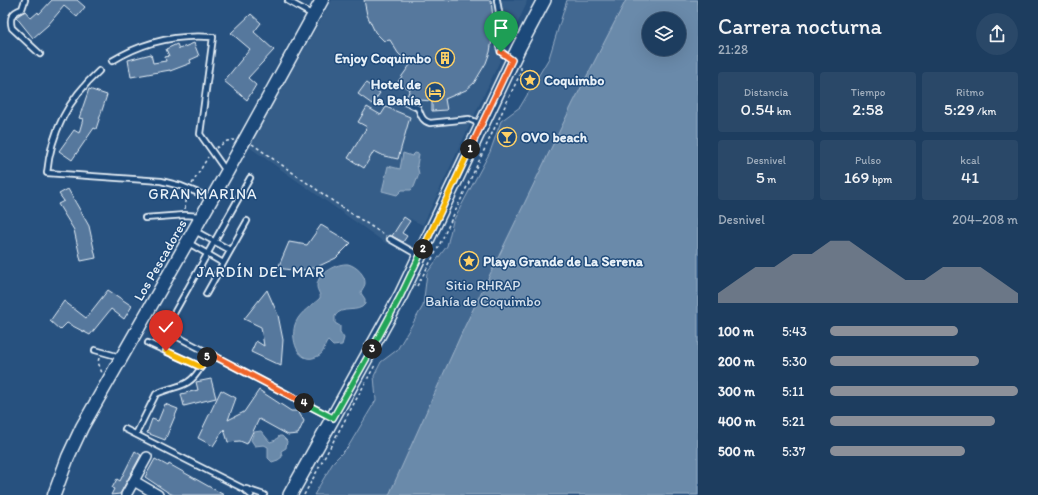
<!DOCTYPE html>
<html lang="es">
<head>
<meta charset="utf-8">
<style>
	body { margin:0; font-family:Itim,sans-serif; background:#2a4868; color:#f1f3f6; height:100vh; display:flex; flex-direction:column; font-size:15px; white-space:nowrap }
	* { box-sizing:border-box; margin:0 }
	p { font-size:13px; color:#a0aebd }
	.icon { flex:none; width:22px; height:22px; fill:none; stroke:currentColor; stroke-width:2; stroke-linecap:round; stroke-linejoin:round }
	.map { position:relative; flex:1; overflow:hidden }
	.drawer { display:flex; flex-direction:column; background:#1d3d5f; width:340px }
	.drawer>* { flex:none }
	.tools { position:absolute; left:642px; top:12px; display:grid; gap:8px }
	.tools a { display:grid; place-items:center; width:44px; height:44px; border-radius:50%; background:#1d3d5f; box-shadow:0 4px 16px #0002,0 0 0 1px #3b5674; font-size:20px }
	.pin { position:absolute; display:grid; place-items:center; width:34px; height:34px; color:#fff; margin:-41px -17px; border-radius:50% 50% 50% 0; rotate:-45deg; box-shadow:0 0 4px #0007 }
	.pin .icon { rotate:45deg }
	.km { position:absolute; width:20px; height:20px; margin:-10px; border-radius:50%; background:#222; color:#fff; font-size:11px; line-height:20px; text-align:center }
	.round { display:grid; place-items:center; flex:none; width:42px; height:42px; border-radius:21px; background:#2a4868 }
	.head { display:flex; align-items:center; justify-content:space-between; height:68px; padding:0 20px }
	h1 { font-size:22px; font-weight:600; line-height:30px }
	.metrics { display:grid; grid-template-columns:repeat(3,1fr); gap:6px; height:68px; padding:4px 20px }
	.metrics div { display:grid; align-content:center; border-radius:4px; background:#2a4868; text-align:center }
	.metrics b { font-size:17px; font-weight:600 }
	.metrics small { font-size:11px; font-weight:400 }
	.metrics p { font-size:11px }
	.chart { height:112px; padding:8px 20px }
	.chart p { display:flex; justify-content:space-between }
	.chart svg { width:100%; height:72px; margin-top:4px; fill:#8c9099; opacity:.7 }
	ul { padding:0 20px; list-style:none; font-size:13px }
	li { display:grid; grid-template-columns:64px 48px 1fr; align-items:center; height:30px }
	li i { height:10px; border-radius:5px; background:#8c9099 }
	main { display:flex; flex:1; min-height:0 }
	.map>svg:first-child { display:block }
</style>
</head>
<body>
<main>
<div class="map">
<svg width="698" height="495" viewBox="0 0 698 495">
	<rect width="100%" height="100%" fill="#27517f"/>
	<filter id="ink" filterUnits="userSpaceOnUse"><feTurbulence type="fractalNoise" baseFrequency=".025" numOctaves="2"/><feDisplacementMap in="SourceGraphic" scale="8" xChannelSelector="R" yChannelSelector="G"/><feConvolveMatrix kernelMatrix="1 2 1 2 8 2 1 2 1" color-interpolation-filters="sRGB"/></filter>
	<g filter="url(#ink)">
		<!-- built -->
		<path fill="#355d88" d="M332,0H527L526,5L423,225L404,216L387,244L249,147Z"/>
		<!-- green -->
		<path fill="#436891" stroke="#96acc4" d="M567,0H697L679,19H649V49L449,495H314L334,461L348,447L376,400L374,376L381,362L397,350L423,306L427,273L447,246L453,221L490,152L501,121L520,107L549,58Z"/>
		<!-- water -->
		<g fill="#6b8aaa" stroke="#9db3c9" fill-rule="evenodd">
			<path d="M626,0H698V495H389L463,330L573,103ZM649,19H679V49H649Z"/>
			<path d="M403,153L412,156L415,153L419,154L417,165L419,174L414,187L411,190H402L397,195L382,191L388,166L400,169Z"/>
			<path d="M348,264C356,266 366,275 365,284C364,288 361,290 361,293L365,299V304C358,314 342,305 335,316V323L340,326V332L344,338L342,345L333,346L328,341C323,346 325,353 318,356C298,367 289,337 296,322C301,311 312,306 320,298C321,294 317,291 317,286C317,273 337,263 348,264Z"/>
			<path d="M261,431L270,442L276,440L279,436H282L287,441L286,448L281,451L282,457L278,460L272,462L268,458V447L264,445L255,446L251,440L254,432Z"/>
		</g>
		<!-- building -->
		<g fill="#57789d" stroke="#e8f1f8">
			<path d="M52,0H77L85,7L77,17L64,6L48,25L33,38L16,17L25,11L31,18L38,12L39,14Z"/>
			<path d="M364,0H491L494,27L490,52L486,63L474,83L466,90L445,99L447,110L432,111V101L419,100L407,96L410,89L397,83L410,65L398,53L390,40L384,41L375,32L367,15Z"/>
			<path d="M251,14L261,23L254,32L274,50L248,78L256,85L247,100L224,81L250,49L231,33Z"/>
			<path d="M194,43L199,56L190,60L191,63L170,71V70L131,77L128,60L151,54L153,63L166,61L165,57L169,56L166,49L177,44L179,49Z"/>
			<path d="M366,83L380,93L372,104L358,94Z"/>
			<path d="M89,89L107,95L96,129L94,128L72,160L59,151L74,130L79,133L83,119L79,118Z"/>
			<path d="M367,107L381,115L386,107L410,117L398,159L384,156L374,151L364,168L348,158L367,127L358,122Z"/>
			<path d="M68,189L89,226L96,258L81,261L74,230L58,204L64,201L59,194Z"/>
			<path d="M404,217L410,221L402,233L407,236L403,242L392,236Z"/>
			<path d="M321,225L351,243L336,258L317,267L298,271L278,268L289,242L307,245Z"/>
			<path d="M108,290L132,306L124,319L111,309L90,335L67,323L60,330L50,321L64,301L86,318Z"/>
			<path d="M267,290L278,315L283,340L281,366L251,352L256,341L264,346L261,327L244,319Z"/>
			<path d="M211,379L216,398L184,406L181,394L198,390L196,382Z"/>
			<path d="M221,390L236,398L228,420L244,412L259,390L291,411H298L304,421L298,434L288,435L259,419L247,444L240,441L228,442L224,429L213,446L198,438Z"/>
			<path d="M165,404L178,409L165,440L147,433L152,419L158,421Z"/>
			<path d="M135,451L141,455L120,494L111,495L114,489L112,488L117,479L120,481Z"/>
			<path d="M155,459L168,466L169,464L224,495H174L169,493L145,477Z"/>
		</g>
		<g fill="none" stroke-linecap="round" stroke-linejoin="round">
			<defs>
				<g id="lane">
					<path d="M25,0L22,9C12,12 9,18 12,28L40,54"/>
					<path d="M497,0L500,18L499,47L501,52L511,59"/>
					<path d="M288,1L313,15"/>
					<path d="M112,61C144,41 176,34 213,37L200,134L226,171"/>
					<path d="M99,71C68,99 51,132 47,173L161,181L181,186L211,198"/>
					<path d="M405,102L418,108C421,115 422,121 430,123L469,119L481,124"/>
					<path d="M145,218L185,215L200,216"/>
					<path d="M195,231L230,250"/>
					<path d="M390,239L418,255"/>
					<path d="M187,242L223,263"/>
					<path d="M206,294L247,221"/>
					<path d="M173,315L250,178"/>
					<path d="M157,326L331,417"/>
					<path d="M148,343L201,367L209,353"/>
					<path d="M95,350L120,357"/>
					<path d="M125,429L244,489L251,495"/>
					<path d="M136,434L156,394C177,384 188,390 201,367"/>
					<path d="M246,489L264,495"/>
				</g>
				<g id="street">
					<path d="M134,481L158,495"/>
					<path d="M126,495L147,457"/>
				</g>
				<path id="secondary" d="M54,495L68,457L82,427L227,172L322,0"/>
				<path id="primary" d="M290,495L401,295L519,47L544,0"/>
			</defs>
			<!-- lane casing -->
			<use href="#lane" stroke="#e8f1f8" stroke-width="8"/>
			<!-- street casing -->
			<use href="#street" stroke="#e8f1f8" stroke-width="12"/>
			<!-- secondary casing -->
			<use href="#secondary" stroke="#e8f1f8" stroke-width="15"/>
			<!-- primary casing -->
			<use href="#primary" stroke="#e8f1f8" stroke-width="16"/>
			<!-- path -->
			<g stroke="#e8f1f8" stroke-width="1.5" stroke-dasharray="3 3" stroke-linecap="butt">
				<path d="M252,144L340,206L386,236"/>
				<path d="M216,148L227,141L234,140"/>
				<path d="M192,184L208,157"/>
				<path d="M185,209L187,195"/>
				<path d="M417,286L437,250L521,72V67"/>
				<path d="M99,358L98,362L102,373"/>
				<path d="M304,495L375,365"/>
			</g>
			<!-- lane -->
			<use href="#lane" stroke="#1f4a7a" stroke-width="4.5"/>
			<!-- street -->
			<use href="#street" stroke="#1f4a7a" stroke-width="9"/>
			<!-- secondary -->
			<use href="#secondary" stroke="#1f4a7a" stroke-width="12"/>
			<!-- primary -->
			<use href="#primary" stroke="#1f4a7a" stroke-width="13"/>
		</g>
	</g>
	<g fill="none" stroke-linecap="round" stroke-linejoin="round" filter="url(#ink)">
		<defs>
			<path id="split-1" d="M470,149L512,60L501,52"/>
			<path id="split-2" d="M423,249L470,149"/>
			<path id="split-3" d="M372,349L401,295L423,249"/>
			<path id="split-4" d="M304,403L333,418L372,349"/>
			<path id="split-5" d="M207,357L209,353L304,403"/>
			<path id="split-6" d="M166,351L201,367L207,357"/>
		</defs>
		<!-- split-1 casing -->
		<use href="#split-1" stroke="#fff" stroke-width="8"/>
		<!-- split-2 casing -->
		<use href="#split-2" stroke="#fff" stroke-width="8"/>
		<!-- split-3 casing -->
		<use href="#split-3" stroke="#fff" stroke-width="8"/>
		<!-- split-4 casing -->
		<use href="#split-4" stroke="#fff" stroke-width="8"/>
		<!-- split-5 casing -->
		<use href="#split-5" stroke="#fff" stroke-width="8"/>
		<!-- split-6 casing -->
		<use href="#split-6" stroke="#fff" stroke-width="8"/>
		<!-- split-1 -->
		<use href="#split-1" stroke="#f0652b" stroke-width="5"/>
		<!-- split-2 -->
		<use href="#split-2" stroke="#f5b400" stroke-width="5"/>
		<!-- split-3 -->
		<use href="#split-3" stroke="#22a559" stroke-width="5"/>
		<!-- split-4 -->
		<use href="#split-4" stroke="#22a559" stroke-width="5"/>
		<!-- split-5 -->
		<use href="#split-5" stroke="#f0652b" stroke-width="5"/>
		<!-- split-6 -->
		<use href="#split-6" stroke="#f5b400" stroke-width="5"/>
	</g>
	<!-- icons -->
	<defs>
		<symbol id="building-ring" viewBox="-11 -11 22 22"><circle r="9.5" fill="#1f4a7a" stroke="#ffd166" stroke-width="1.5"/><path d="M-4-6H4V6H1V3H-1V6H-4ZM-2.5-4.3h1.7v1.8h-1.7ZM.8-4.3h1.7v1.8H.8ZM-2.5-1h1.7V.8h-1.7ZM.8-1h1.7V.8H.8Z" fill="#ffd166"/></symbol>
		<symbol id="sight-ring" viewBox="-11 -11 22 22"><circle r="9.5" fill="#1f4a7a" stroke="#ffd166" stroke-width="1.5"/><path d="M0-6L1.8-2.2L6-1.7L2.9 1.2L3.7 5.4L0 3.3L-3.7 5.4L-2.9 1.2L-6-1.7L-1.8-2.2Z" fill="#ffd166"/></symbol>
		<symbol id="hotel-ring" viewBox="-11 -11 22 22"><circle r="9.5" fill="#1f4a7a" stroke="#ffd166" stroke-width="1.5"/><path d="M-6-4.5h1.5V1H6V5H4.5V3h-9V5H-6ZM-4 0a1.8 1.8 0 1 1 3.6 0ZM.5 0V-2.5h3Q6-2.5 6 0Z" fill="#ffd166"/></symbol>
		<symbol id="bar-ring" viewBox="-11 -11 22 22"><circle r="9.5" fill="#1f4a7a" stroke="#ffd166" stroke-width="1.5"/><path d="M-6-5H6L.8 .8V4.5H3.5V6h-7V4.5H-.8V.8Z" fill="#ffd166"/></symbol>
	</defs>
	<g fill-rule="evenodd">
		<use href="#building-ring" x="434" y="47" width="22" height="22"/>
		<use href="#sight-ring" x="519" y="69" width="22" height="22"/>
		<use href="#hotel-ring" x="424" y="81" width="22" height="22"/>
		<use href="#bar-ring" x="496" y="126" width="22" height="22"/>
		<use href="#sight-ring" x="458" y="250" width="22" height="22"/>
	</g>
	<g text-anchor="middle" stroke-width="3" stroke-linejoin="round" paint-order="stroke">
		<!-- poi labels -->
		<g font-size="14" font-weight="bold" fill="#e8f1f8" stroke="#1f4a7a" text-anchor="start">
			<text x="431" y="63" text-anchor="end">Enjoy Coquimbo</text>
			<text x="544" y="85">Coquimbo</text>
			<text x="421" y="89" text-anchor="end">Hotel de<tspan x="421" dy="16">la Bahía</tspan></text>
			<text x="521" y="142">OVO beach</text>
			<text x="483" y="266">Playa Grande de La Serena</text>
		</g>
		<!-- street labels -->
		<g font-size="14" fill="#e8f1f8" stroke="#1f4a7a">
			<text transform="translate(160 260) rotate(-60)" y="5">Los Pescadores</text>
		</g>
		<!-- park labels -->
		<g font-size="14" fill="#d8e3ee" stroke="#1f4a7a">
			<text x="483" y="290">Sitio RHRAP<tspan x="483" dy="16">Bahía de Coquimbo</tspan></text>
		</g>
		<!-- neighbourhood labels -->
		<g font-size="15" letter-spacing="1" fill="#e8f1f8" stroke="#1f4a7a">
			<text x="203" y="199">GRAN MARINA</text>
			<text x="261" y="277">JARDÍN DEL MAR</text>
		</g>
	</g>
</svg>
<div class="tools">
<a><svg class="icon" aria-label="layers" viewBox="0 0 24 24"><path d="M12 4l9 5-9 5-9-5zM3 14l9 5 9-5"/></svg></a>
</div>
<div class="pin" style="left:501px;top:52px;background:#1e9e55"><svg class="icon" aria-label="arrive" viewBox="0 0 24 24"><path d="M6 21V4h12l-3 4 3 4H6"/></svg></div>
<div class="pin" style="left:166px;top:351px;background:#d93025"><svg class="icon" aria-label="check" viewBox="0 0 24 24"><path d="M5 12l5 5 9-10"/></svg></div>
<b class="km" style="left:470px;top:149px">1</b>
<b class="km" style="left:423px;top:249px">2</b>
<b class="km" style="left:372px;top:349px">3</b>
<b class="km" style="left:304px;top:403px">4</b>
<b class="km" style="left:207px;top:357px">5</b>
</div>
<section class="drawer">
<div class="head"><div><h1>Carrera nocturna</h1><p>21:28</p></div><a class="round"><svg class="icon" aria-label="share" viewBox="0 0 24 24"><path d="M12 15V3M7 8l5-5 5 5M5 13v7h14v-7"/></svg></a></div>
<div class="metrics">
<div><p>Distancia</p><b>0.54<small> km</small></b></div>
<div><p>Tiempo</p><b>2:58</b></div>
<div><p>Ritmo</p><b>5:29<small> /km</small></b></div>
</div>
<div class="metrics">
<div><p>Desnivel</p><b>5<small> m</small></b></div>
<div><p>Pulso</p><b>169<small> bpm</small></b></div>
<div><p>kcal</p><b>41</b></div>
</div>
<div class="chart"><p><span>Desnivel</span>204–208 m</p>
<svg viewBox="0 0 160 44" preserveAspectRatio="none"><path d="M0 44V38L10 30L20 22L30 22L40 14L50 14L60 6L70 6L80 14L90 22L100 30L110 30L120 22L130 22L140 22L150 30L160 38V44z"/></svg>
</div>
<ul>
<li><b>100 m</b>5:43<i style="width:68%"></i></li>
<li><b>200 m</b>5:30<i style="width:79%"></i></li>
<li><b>300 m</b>5:11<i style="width:100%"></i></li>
<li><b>400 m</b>5:21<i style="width:88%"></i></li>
<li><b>500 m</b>5:37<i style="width:72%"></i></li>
</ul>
</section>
</main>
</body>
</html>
